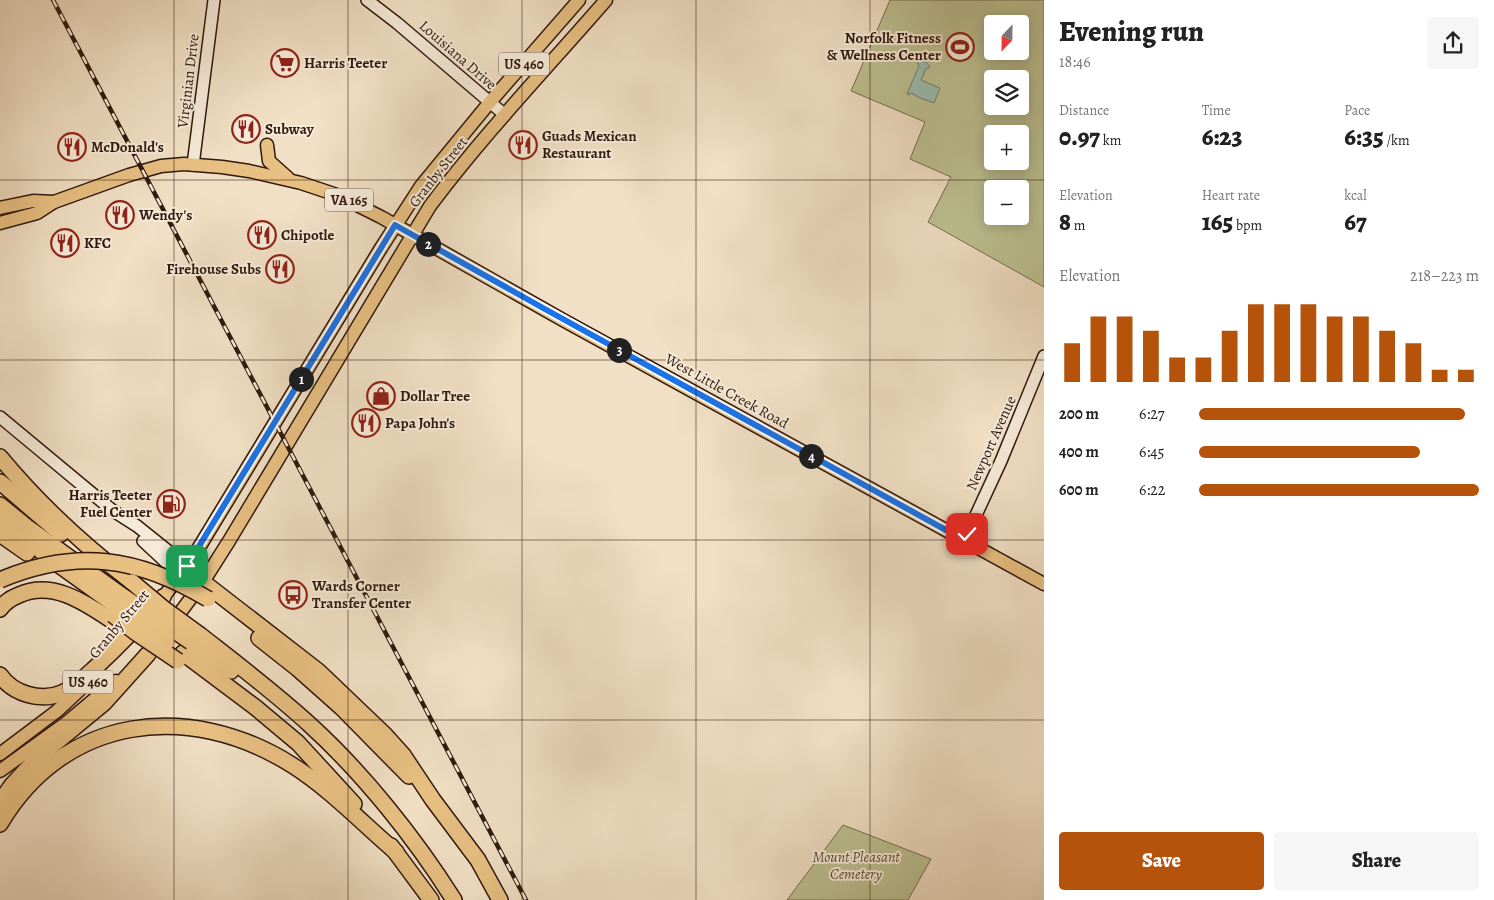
<!DOCTYPE html>
<html lang="en">
<head>
<meta charset="utf-8">
<style>
	body { margin:0; font-family:Alegreya,serif; background:#f6f6f6; color:#222; height:100vh; display:flex; flex-direction:column; font-size:19px; white-space:nowrap }
	* { box-sizing:border-box; margin:0 }
	p { font-size:16px; color:#767676 }
	.icon { flex:none; width:28px; height:28px; fill:none; stroke:currentColor; stroke-width:2; stroke-linecap:round; stroke-linejoin:round }
	.map { position:relative; flex:1; overflow:hidden }
	.panel { display:flex; flex-direction:column; background:#fff; width:450px }
	.panel>* { flex:none }
	.needle { width:32px; rotate:202deg }
	.tools { position:absolute; left:984px; top:15px; display:grid; gap:10px }
	.tools a { display:grid; place-items:center; width:45px; height:45px; border-radius:5px; background:#fff; box-shadow:0 2px 12px #0003; font-size:25px }
	.pin { position:absolute; display:grid; place-items:center; width:42px; height:42px; color:#fff; margin:-21px; border-radius:10px; box-shadow:0 2px 8px #0006 }
	.km { position:absolute; width:25px; height:25px; margin:-12px; border-radius:50%; background:#222; color:#fff; font-size:14px; line-height:25px; text-align:center }
	.round { display:grid; place-items:center; flex:none; width:52px; height:52px; border-radius:5px; background:#f6f6f6 }
	.headline { display:flex; align-items:center; justify-content:space-between; height:85px; padding:0 15px }
	h1 { font-size:28px; font-weight:800; line-height:38px }
	.stats { display:grid; grid-template-columns:repeat(3,1fr); gap:8px; height:85px; padding:5px 15px }
	.stats div { display:grid; align-content:center }
	.stats b { font-size:25px; font-weight:800 }
	.stats small { font-size:14px; font-weight:400 }
	.stats p { font-size:14px }
	.chart { height:140px; padding:10px 15px }
	.chart p { display:flex; justify-content:space-between }
	.chart svg { width:100%; height:90px; margin-top:5px; stroke:#b45309; stroke-width:6 }
	.cta { display:flex; gap:10px; margin-top:auto; padding:10px 15px }
	.cta a { flex:1; height:58px; border-radius:5px; background:#b45309; color:#fff; font-size:20px; font-weight:800; line-height:58px; text-align:center }
	.cta a+a { background:#f6f6f6; color:#222 }
	ul { padding:0 15px; list-style:none; font-size:16px }
	li { display:grid; grid-template-columns:80px 60px 1fr; align-items:center; height:38px }
	li i { height:12px; border-radius:6px; background:#b45309 }
	main { display:flex; flex:1; min-height:0 }
	.map>svg:first-child { display:block }
</style>
</head>
<body>
<main>
<div class="map">
<svg width="1044" height="900" viewBox="0 0 1044 900">
	<rect width="100%" height="100%" fill="#f1e0c5"/>
	<filter id="stains"><feTurbulence type="fractalNoise" baseFrequency=".004" numOctaves="4"/><feColorMatrix values="0 0 0 0 .2 0 0 0 0 .09 0 0 0 0 .02 0 0 0 .5 -.17"/></filter>
	<radialGradient id="worn" r=".72"><stop offset=".6" stop-color="#630" stop-opacity="0"/><stop offset="1" stop-color="#630" stop-opacity=".3"/></radialGradient>
	<!-- green -->
	<g fill="#bdc192" stroke="#766c50" fill-rule="evenodd">
		<path d="M890,0H1044V287L928,222L951,177L910,159L925,122L851,91ZM992,24H1020V51H992ZM992,79H1020V106H992ZM992,134H1020V161H992ZM992,189H1020V216H992Z"/>
		<path d="M843,825L931,859L908,900H787Z"/>
	</g>
	<!-- water -->
	<path fill="#9bbdb0" stroke="#707b6f" d="M917,61L926,62L930,67L926,69L921,80L940,88L934,103L920,98L911,93L909,95L907,94L919,66Z"/>
	<g fill="none" stroke-linecap="round" stroke-linejoin="round">
		<defs>
			<g id="secondary">
				<path d="M367,0L397,23L505,115"/>
				<path d="M193,165L214,0"/>
				<path d="M0,417L112,510L137,526L187,566L203,582"/>
				<path d="M143,541L172,568L199,587"/>
				<path d="M964,541L1001,461L1044,356"/>
			</g>
			<g id="primary">
				<path d="M267,145L269,161L288,178"/>
				<path d="M0,208L33,201L54,202"/>
				<path d="M0,223L37,213L54,202L129,175L161,166L184,164L222,167L249,171L301,183L337,195L381,217L563,320L1044,584"/>
				<path d="M159,603L192,559L381,248L421,186L490,102L579,0"/>
				<path d="M170,626L203,582L229,541L430,206C484,134 547,68 606,0"/>
				<path d="M0,754L57,711L87,683"/>
				<path d="M0,771L66,723L116,681"/>
			</g>
			<g id="highway">
				<path d="M0,457C39,504 83,545 132,582"/>
				<path d="M0,482L61,534"/>
				<path d="M0,505L27,527L124,597"/>
				<path d="M3,520L52,560L119,608"/>
				<path d="M0,534L27,553"/>
				<path d="M203,582L318,671L385,735L403,755L433,800L478,860L500,900"/>
				<path d="M0,609C5,602 11,598 19,595C52,580 84,602 111,620"/>
				<path d="M200,635C237,664 274,692 309,724C363,773 415,838 454,900"/>
				<path d="M259,638L297,668L342,708L409,776"/>
				<path d="M191,642L231,671"/>
				<path d="M183,653L255,707L298,743L354,804"/>
				<path d="M0,675C13,694 41,702 62,693C75,687 85,677 96,667C120,645 142,622 163,597"/>
				<path d="M0,802L12,785L36,759L104,703L148,654"/>
				<path d="M0,824C64,715 189,700 292,765C330,789 362,823 396,852"/>
				<path d="M391,846L431,900"/>
			</g>
		</defs>
		<!-- secondary casing -->
		<use href="#secondary" stroke="#30180d" stroke-width="14"/>
		<!-- primary casing -->
		<use href="#primary" stroke="#30180d" stroke-width="15"/>
		<!-- highway casing -->
		<use href="#highway" stroke="#30180d" stroke-width="18"/>
		<!-- secondary -->
		<use href="#secondary" stroke="#f6ebd9" stroke-width="11"/>
		<!-- primary -->
		<use href="#primary" stroke="#e8c082" stroke-width="12"/>
		<!-- highway -->
		<use href="#highway" stroke="#e8c082" stroke-width="15"/>
		<defs>
			<path id="rail" d="M53,0L526,900"/>
		</defs>
		<!-- rail casing -->
		<use href="#rail" stroke="#30180d" stroke-width="4.5"/>
		<!-- rail -->
		<use href="#rail" stroke="#f6ebd9" stroke-width="2.5" stroke-dasharray="8" stroke-linecap="butt"/>
		<defs>
			<g id="highway-bridge">
				<path d="M0,580C76,548 138,557 208,599"/>
				<path d="M132,582L163,608L200,635"/>
				<path d="M124,597L191,642"/>
				<path d="M119,608L167,642"/>
				<path d="M113,615L135,632L178,661"/>
			</g>
		</defs>
		<!-- highway-bridge casing -->
		<use href="#highway-bridge" stroke="#30180d" stroke-width="18" stroke-linecap="butt"/>
		<!-- highway-bridge -->
		<use href="#highway-bridge" stroke="#e8c082" stroke-width="15"/>
	</g>
	<g fill="none" stroke-linecap="round" stroke-linejoin="round">
		<defs>
			<path id="route" d="M187,566L395,225L543,308L964,540L967,534"/>
		</defs>
		<!-- route casing -->
		<use href="#route" stroke="#fff" stroke-width="10"/>
		<!-- route -->
		<use href="#route" stroke="#1a73e8" stroke-width="6"/>
	</g>
	<!-- grid -->
	<path fill="none" stroke="#30180d" stroke-width="1" stroke-opacity="0.55" d="M174,0V900M348,0V900M522,0V900M696,0V900M870,0V900M0,180H1044M0,360H1044M0,540H1044M0,720H1044"/>
	<!-- icons -->
	<defs>
		<symbol id="stadium-ring" viewBox="-11 -11 22 22"><circle r="9.5" fill="#f6ebd9" stroke="#8f2418" stroke-width="1.5"/><path d="M0-5a6.5 5 0 1 0 0 10a6.5 5 0 1 0 0-10ZM-3.5-1.8h7v3.6h-7Z" fill="#8f2418"/></symbol>
		<symbol id="supermarket-ring" viewBox="-11 -11 22 22"><circle r="9.5" fill="#f6ebd9" stroke="#8f2418" stroke-width="1.5"/><path d="M-6-5.5h2.5l.6 2H6L4.5 2H-2.5L-4.4-4H-6ZM-1.5 3.2a1.3 1.3 0 1 0 .1 0ZM3 3.2a1.3 1.3 0 1 0 .1 0Z" fill="#8f2418"/></symbol>
		<symbol id="restaurant-ring" viewBox="-11 -11 22 22"><circle r="9.5" fill="#f6ebd9" stroke="#8f2418" stroke-width="1.5"/><path d="M-5-6h1v4h1v-4h1v4h1v-4h1v5L-1.5 .5V6h-2V.5L-5-1ZM5-6V6H3V1.5H1.5Q1.5-4 5-6Z" fill="#8f2418"/></symbol>
		<symbol id="shop-ring" viewBox="-11 -11 22 22"><circle r="9.5" fill="#f6ebd9" stroke="#8f2418" stroke-width="1.5"/><path d="M-5-2.5h2.3a2.7 3.5 0 0 1 5.4 0H5L5.5 6h-11ZM-1.5-2.5h3a1.5 2.3 0 0 0-3 0Z" fill="#8f2418"/></symbol>
		<symbol id="fuel-ring" viewBox="-11 -11 22 22"><circle r="9.5" fill="#f6ebd9" stroke="#8f2418" stroke-width="1.5"/><path d="M-5.5-6h7V0h2V4h1.3V-2.5L3-4.5l.8-.8L6-3V5H2.5V1h-1V6h-7ZM-4.2-4.7v3.2H.2V-4.7Z" fill="#8f2418"/></symbol>
		<symbol id="bus-ring" viewBox="-11 -11 22 22"><circle r="9.5" fill="#f6ebd9" stroke="#8f2418" stroke-width="1.5"/><path d="M-5-6H5V4H4V6H2V4H-2V6H-4V4H-5ZM-3.5-4V0h7V-4ZM-3.5 1.2v1.5H-2V1.2ZM2 1.2v1.5H3.5V1.2Z" fill="#8f2418"/></symbol>
	</defs>
	<g fill-rule="evenodd">
		<use href="#stadium-ring" x="944" y="31" width="32" height="32"/>
		<use href="#supermarket-ring" x="269" y="47" width="32" height="32"/>
		<use href="#restaurant-ring" x="230" y="113" width="32" height="32"/>
		<use href="#restaurant-ring" x="507" y="129" width="32" height="32"/>
		<use href="#restaurant-ring" x="56" y="131" width="32" height="32"/>
		<use href="#restaurant-ring" x="104" y="199" width="32" height="32"/>
		<use href="#restaurant-ring" x="246" y="219" width="32" height="32"/>
		<use href="#restaurant-ring" x="49" y="227" width="32" height="32"/>
		<use href="#restaurant-ring" x="264" y="253" width="32" height="32"/>
		<use href="#shop-ring" x="365" y="380" width="32" height="32"/>
		<use href="#restaurant-ring" x="350" y="407" width="32" height="32"/>
		<use href="#fuel-ring" x="155" y="488" width="32" height="32"/>
		<use href="#bus-ring" x="277" y="579" width="32" height="32"/>
	</g>
	<g text-anchor="middle" stroke-width="4" stroke-linejoin="round" paint-order="stroke">
		<!-- shield labels -->
		<g fill="#f6ebd9" stroke="#6b574a" stroke-width="1">
			<rect x="499" y="52.5" width="50" height="23" rx="4"/>
			<rect x="325" y="188.5" width="48" height="23" rx="4"/>
			<rect x="63" y="670.5" width="50" height="23" rx="4"/>
		</g>
		<g font-size="14" font-weight="bold" fill="#30180d">
			<text x="524" y="69">US 460</text>
			<text x="349" y="205">VA 165</text>
			<text x="88" y="687">US 460</text>
		</g>
		<!-- poi labels -->
		<g font-size="15" font-weight="bold" fill="#30180d" stroke="#f6ebd9" text-anchor="start">
			<text x="941" y="43" text-anchor="end">Norfolk Fitness<tspan x="941" dy="17">&amp; Wellness Center</tspan></text>
			<text x="304" y="68">Harris Teeter</text>
			<text x="265" y="134">Subway</text>
			<text x="542" y="141">Guads Mexican<tspan x="542" dy="17">Restaurant</tspan></text>
			<text x="91" y="152">McDonald's</text>
			<text x="139" y="220">Wendy's</text>
			<text x="281" y="240">Chipotle</text>
			<text x="84" y="248">KFC</text>
			<text x="261" y="274" text-anchor="end">Firehouse Subs</text>
			<text x="400" y="401">Dollar Tree</text>
			<text x="385" y="428">Papa John's</text>
			<text x="152" y="500" text-anchor="end">Harris Teeter<tspan x="152" dy="17">Fuel Center</tspan></text>
			<text x="312" y="591">Wards Corner<tspan x="312" dy="17">Transfer Center</tspan></text>
		</g>
		<!-- street labels -->
		<g font-size="15" fill="#30180d" stroke="#f6ebd9">
			<text transform="translate(458 55) rotate(41)" y="5">Louisiana Drive</text>
			<text transform="translate(188 81) rotate(-83)" y="5">Virginian Drive</text>
			<text transform="translate(438 172) rotate(-52)" y="5">Granby Street</text>
			<text transform="translate(727 391) rotate(29)" y="5">West Little Creek Road</text>
			<text transform="translate(991 443) rotate(-66)" y="5">Newport Avenue</text>
			<text transform="translate(119 624) rotate(-50)" y="5">Granby Street</text>
		</g>
		<!-- park labels -->
		<g font-size="15" font-style="italic" fill="#5a4b35" stroke="#f6ebd9">
			<text x="856" y="862">Mount Pleasant<tspan x="856" dy="17">Cemetery</tspan></text>
		</g>
	</g>
	<rect width="100%" height="100%" filter="url(#stains)"/>
	<rect width="100%" height="100%" fill="url(#worn)"/>
</svg>
<div class="tools">
<a><svg class="needle" viewBox="-14 -14 28 28"><path d="M0-13l5 13h-10z" fill="#e53935"/><path d="M0 13l5-13h-10z" fill="#767676"/></svg></a>
<a><svg class="icon" aria-label="layers" viewBox="0 0 24 24"><path d="M12 4l9 5-9 5-9-5zM3 14l9 5 9-5"/></svg></a>
<a>+</a>
<a>−</a>
</div>
<div class="pin" style="left:187px;top:566px;background:#1e9e55"><svg class="icon" aria-label="arrive" viewBox="0 0 24 24"><path d="M6 21V4h12l-3 4 3 4H6"/></svg></div>
<div class="pin" style="left:967px;top:534px;background:#d93025"><svg class="icon" aria-label="check" viewBox="0 0 24 24"><path d="M5 12l5 5 9-10"/></svg></div>
<b class="km" style="left:301px;top:379px">1</b>
<b class="km" style="left:428px;top:244px">2</b>
<b class="km" style="left:619px;top:350px">3</b>
<b class="km" style="left:811px;top:456px">4</b>
</div>
<section class="panel">
<div class="headline"><div><h1>Evening run</h1><p>18:46</p></div><a class="round"><svg class="icon" aria-label="share" viewBox="0 0 24 24"><path d="M12 15V3M7 8l5-5 5 5M5 13v7h14v-7"/></svg></a></div>
<div class="stats">
<div><p>Distance</p><b>0.97<small> km</small></b></div>
<div><p>Time</p><b>6:23</b></div>
<div><p>Pace</p><b>6:35<small> /km</small></b></div>
</div>
<div class="stats">
<div><p>Elevation</p><b>8<small> m</small></b></div>
<div><p>Heart rate</p><b>165<small> bpm</small></b></div>
<div><p>kcal</p><b>67</b></div>
</div>
<div class="chart"><p><span>Elevation</span>218–223 m</p>
<svg viewBox="0 0 160 44" preserveAspectRatio="none"><path d="M5 44V25M15 44V12M25 44V12M35 44V19M45 44V32M55 44V32M65 44V19M75 44V6M85 44V6M95 44V6M105 44V12M115 44V12M125 44V19M135 44V25M145 44V38M155 44V38"/></svg>
</div>
<ul>
<li><b>200 m</b>6:27<i style="width:95%"></i></li>
<li><b>400 m</b>6:45<i style="width:79%"></i></li>
<li><b>600 m</b>6:22<i style="width:100%"></i></li>
</ul>
<div class="cta"><a>Save</a><a>Share</a></div>
</section>
</main>
</body>
</html>
